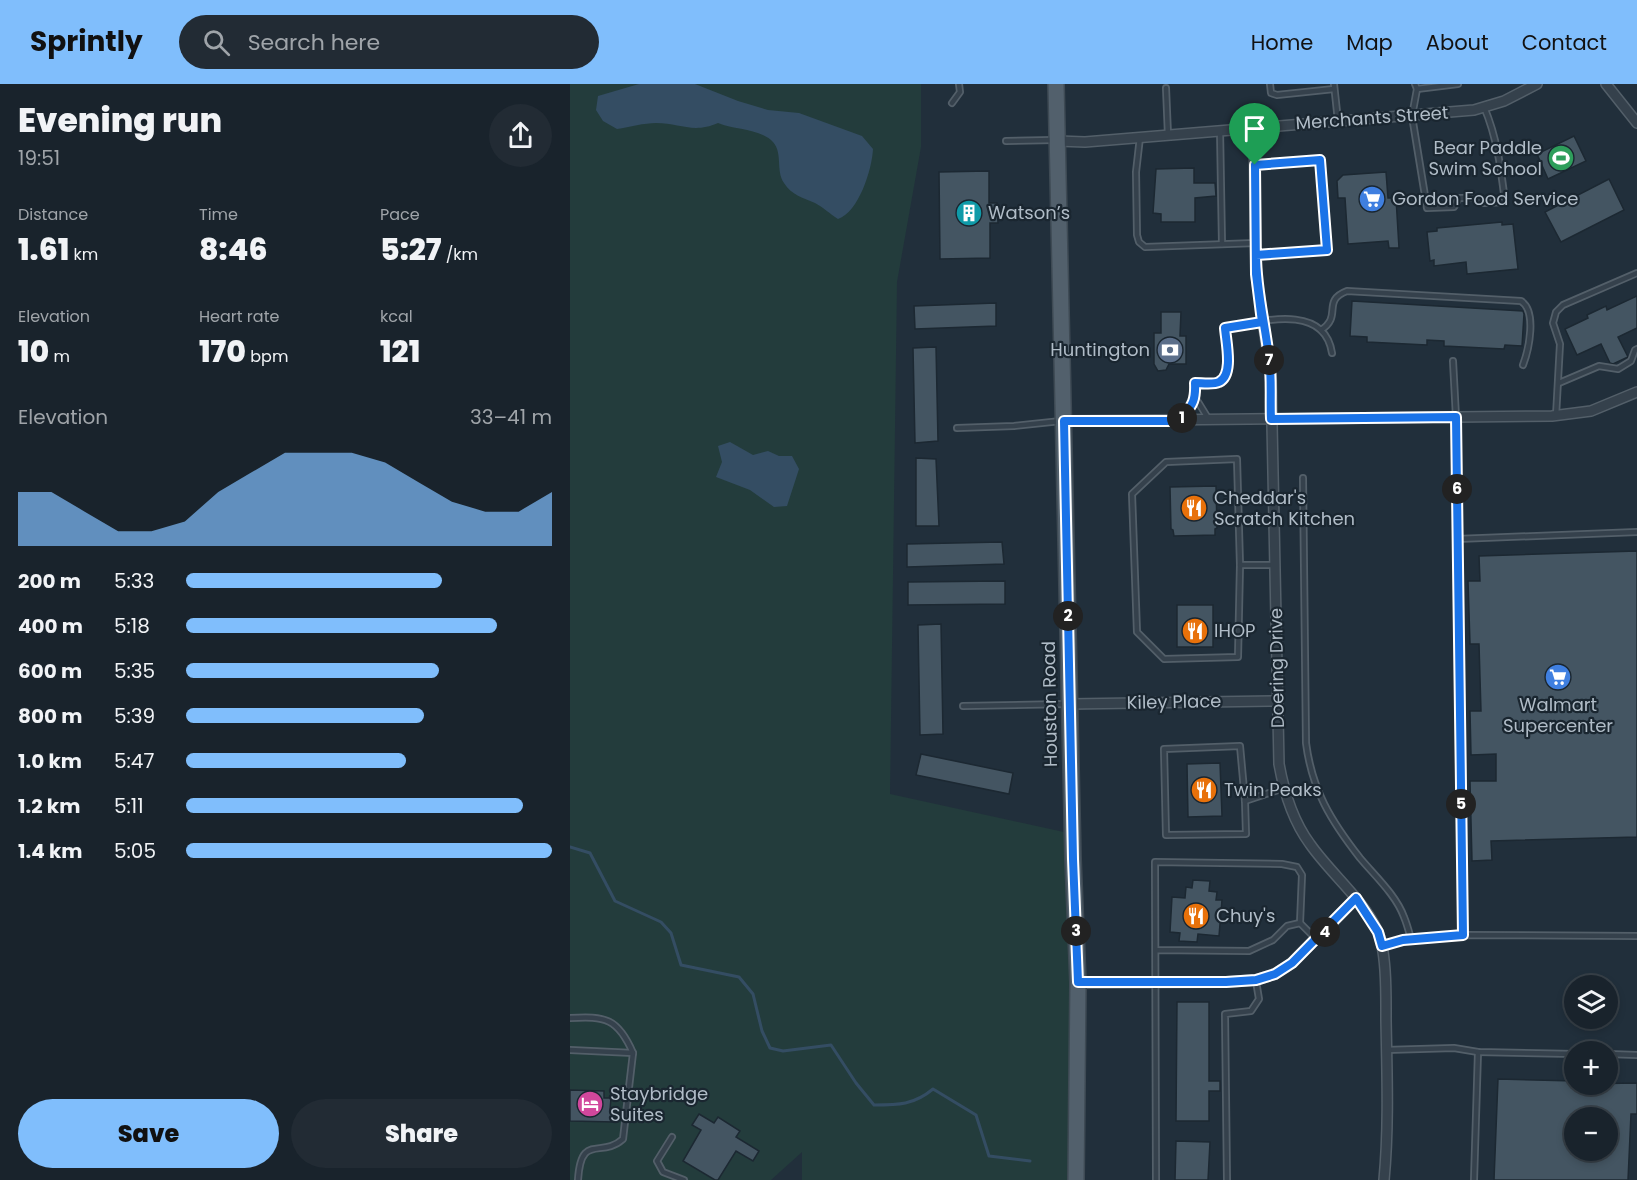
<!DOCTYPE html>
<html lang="en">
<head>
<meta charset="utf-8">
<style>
	body { margin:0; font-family:Poppins,sans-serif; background:#222b34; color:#f1f3f6; height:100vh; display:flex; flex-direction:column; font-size:22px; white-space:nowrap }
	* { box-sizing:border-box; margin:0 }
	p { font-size:20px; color:#9fa4a9 }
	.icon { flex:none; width:33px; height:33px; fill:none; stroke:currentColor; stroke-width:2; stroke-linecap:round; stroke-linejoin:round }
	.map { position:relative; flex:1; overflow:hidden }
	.side { display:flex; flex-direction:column; background:#19232c; width:570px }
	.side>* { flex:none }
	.controls { position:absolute; left:994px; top:891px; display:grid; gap:12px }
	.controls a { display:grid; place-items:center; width:54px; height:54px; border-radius:50%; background:#19232c; box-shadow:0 3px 9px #0003,0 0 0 2px #374048; font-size:30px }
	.pin { position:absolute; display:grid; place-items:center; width:51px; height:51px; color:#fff; margin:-62px -26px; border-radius:50% 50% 50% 0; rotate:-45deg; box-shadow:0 0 6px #0007 }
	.pin .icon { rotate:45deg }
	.km { position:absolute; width:30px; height:30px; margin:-15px; border-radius:50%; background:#222; color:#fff; font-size:16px; line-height:30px; text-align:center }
	.round { display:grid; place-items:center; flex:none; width:63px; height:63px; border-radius:32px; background:#222b34 }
	.head { display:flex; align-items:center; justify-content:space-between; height:102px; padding:0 18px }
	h1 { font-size:33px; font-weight:800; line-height:45px }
	.figures { display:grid; grid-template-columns:repeat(3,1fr); gap:9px; height:102px; padding:6px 18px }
	.figures div { display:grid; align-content:center }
	.figures b { font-size:30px; font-weight:800 }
	.figures small { font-size:16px; font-weight:400 }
	.figures p { font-size:16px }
	.chart { height:168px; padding:12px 18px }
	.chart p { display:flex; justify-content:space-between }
	.chart svg { width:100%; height:108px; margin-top:6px; fill:#80befc; opacity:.7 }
	.action { display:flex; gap:12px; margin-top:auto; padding:12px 18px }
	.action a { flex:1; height:69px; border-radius:36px; background:#80befc; color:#111; font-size:24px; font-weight:800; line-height:69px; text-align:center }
	.action a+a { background:#222b34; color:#f1f3f6 }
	ul { padding:0 18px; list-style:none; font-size:20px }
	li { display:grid; grid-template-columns:96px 72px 1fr; align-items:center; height:45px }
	li i { height:15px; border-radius:8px; background:#80befc }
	header { display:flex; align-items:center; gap:36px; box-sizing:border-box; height:84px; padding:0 30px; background:#80befc; color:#111 }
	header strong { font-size:28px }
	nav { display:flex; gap:33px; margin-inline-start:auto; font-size:21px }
	.search { width:420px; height:54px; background:#222b34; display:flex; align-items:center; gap:15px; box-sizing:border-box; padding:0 21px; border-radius:33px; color:#9fa4a9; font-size:22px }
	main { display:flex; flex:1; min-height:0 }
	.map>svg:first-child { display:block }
</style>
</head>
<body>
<header>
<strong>Sprintly</strong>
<div class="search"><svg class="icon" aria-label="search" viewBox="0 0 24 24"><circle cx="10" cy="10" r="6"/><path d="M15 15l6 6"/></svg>Search here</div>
<nav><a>Home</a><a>Map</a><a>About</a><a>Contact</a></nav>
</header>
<main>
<section class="side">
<div class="head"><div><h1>Evening run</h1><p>19:51</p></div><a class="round"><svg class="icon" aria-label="share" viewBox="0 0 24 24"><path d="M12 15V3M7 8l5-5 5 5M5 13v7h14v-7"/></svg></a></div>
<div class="figures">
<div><p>Distance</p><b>1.61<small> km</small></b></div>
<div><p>Time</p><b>8:46</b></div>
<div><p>Pace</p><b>5:27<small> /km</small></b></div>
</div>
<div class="figures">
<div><p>Elevation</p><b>10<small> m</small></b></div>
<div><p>Heart rate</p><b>170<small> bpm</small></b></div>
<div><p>kcal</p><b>121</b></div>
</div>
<div class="chart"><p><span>Elevation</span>33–41 m</p>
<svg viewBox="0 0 160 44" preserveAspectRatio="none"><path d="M0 44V22L10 22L20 30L30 38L40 38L50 34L60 22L70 14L80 6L90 6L100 6L110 10L120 18L130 26L140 30L150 30L160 22V44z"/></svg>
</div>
<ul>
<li><b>200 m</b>5:33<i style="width:70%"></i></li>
<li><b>400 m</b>5:18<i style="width:85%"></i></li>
<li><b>600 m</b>5:35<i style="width:69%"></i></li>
<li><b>800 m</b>5:39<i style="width:65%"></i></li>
<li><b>1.0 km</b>5:47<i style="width:60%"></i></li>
<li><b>1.2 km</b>5:11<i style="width:92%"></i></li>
<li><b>1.4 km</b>5:05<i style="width:100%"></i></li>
</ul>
<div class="action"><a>Save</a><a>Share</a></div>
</section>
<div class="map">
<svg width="1067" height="1096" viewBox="0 0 1067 1096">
	<rect width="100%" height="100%" fill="#212f3b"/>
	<!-- green -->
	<path fill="#233c3c" d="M0,0H351V63L327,198L320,710L503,750L506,1096H232V1068L201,1096H0Z"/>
	<!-- water -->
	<g fill="#344d63">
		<path d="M69,0H125L168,17L198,26L229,29L292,52L303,65C302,85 289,128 268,135C260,130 253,123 245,119C234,114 221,111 214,99C205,86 214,67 201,56C186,44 165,46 148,39C123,50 110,39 86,39C74,39 60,43 47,45L33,37L26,26L28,12Z"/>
		<path d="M160,358L183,371L198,367L209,372H222L229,385L217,422L204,423L180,406L146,393L152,378L148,362Z"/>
	</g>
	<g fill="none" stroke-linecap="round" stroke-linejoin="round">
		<!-- stream -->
		<path stroke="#344d63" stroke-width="3" d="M0,763L20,769L45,817L91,838L101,849L111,881L169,893L183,910L192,947L200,964L213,967L261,961L286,999L304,1021C328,1021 344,1021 363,1005L406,1031L419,1072L460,1077"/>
	</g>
	<!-- building -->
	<g fill="#445562" stroke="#1c2832" stroke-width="1.5" fill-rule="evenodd">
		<path d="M1004,52L1016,77L978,95L967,70Z"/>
		<path d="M624,84V99H645L646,112L625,114V138H591V130L583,129L586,85Z"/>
		<path d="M419,87V119H427L428,139H420V174L370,175L369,88Z"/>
		<path d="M816,88L818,114H826L829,164H819L818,157L778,160L775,114H768L767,97L773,91Z"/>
		<path d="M1039,95L1054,126L991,158L975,128Z"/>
		<path d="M932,138V141L943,140L948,185L897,190L896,178L864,182V176L860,177L857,148L867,147V144Z"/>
		<path d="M1067,212V244L1048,253L1058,273L1043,280L1040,279L1031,260L1007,271L995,245L1018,234L1017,231L1036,222L1037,226Z"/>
		<path d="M782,217L953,227L954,230L952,262L935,261L934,265L874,262V257L857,256V261L797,258V253L780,252Z"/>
		<path d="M426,219V242L345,245L344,222Z"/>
		<path d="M591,228H611L610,252H616V280H599L596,286L588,287L584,280V249H591Z"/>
		<path d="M366,263L368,357L345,359L343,264Z"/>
		<path d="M346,374L366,375L369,442H346Z"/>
		<path d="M646,402L647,444L645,445V451L604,452L603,446L601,445L600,403Z"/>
		<path d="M432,458L434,480L337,483V460Z"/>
		<path d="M1067,467V753L921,757L922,776L902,777L900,697H926V670L901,671L900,627H911L909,560H900L898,497H910L909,472Z"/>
		<path d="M435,497V520L338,521V498Z"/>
		<rect x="607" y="521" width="36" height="42"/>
		<path d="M371,540L373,650L350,651L348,541Z"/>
		<path d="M351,670L443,689L439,710L346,691Z"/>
		<path d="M650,679L652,732L618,733L617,680Z"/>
		<path d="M623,796L640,797L639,807L647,808L646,816H652L649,852L628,850L627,858L609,857L610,849L600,848L602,813L615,814L616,803L622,804Z"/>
		<path d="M607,918H639V997H650V1007H639V1037H606Z"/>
		<path d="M928,995L1005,997V1000L1067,999V1030H1061L1058,1096H924ZM1005,1034H1038V1066H1005Z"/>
		<path d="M0,1006L34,1007V1014H41L40,1026H45V1038L0,1037Z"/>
		<path d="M129,1030L144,1039L148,1033L170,1047L166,1053L189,1067L183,1077L166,1067L148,1096H145L113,1077L131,1046L122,1041Z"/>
		<path d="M606,1057L640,1058L638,1096H605Z"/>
	</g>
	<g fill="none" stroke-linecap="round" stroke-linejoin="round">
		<defs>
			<g id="lane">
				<path d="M700,0L701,9L707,11L764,5"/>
				<path d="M764,0L768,37"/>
				<path d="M845,0L847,5L842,32L857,124L884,123L889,114C899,114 907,111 914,119L935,118C931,85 927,53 914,23"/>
				<path d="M596,4L598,51"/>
				<path d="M847,5L888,0"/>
				<path d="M382,19L390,8L389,0"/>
				<path d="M650,46L652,160"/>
				<path d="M570,53L566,88L567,151L569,158L575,163L686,159"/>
				<path d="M436,57L484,56"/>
				<path d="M685,82L750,76L757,166L686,171"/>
				<path d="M751,246C773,232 751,217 777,207L951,217C967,227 959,265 953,281"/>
				<path d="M883,277L886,333L893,851"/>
				<path d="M989,299L1029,282L1048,285L1061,277L1065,266L1067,265"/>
				<path d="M625,313L638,334"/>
				<path d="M986,332L990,260L983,239L986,228L993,221L1067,189"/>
				<path d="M612,334C622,321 626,315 625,299H648L658,286L655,244C689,238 754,218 762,269"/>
				<path d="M387,344L444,342L491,337"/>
				<path d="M667,375L670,481L668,573L594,575L567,548L562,410L596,378Z"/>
				<path d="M733,394L736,659C742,706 761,737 790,774C805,792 826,811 834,833C837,840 839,848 841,855"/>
				<path d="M887,455L1067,448"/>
				<path d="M670,481H704"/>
				<path d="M393,622L497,620"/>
				<path d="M670,662L675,717L676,750L596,751L594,665Z"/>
				<path d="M675,717L714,704"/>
				<path d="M730,839L745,854"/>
				<path d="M813,862L833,856L893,851L1067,852"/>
				<path d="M586,866L679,867L703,856L717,842L730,839L732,791L727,783L712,780L585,778L586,1096"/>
				<path d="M0,934C35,932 48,934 63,969L53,1055C31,1075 11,1048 8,1096"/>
				<path d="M0,966L63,969"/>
				<path d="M816,966L884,964L908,968L1005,970"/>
				<path d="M1038,970L1067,971"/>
				<path d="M102,1053L87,1077L93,1088L114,1096"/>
				<path d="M657,1096L655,930L681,927L689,915L686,897"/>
				<path d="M904,1096L908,968"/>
			</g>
			<g id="street">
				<path d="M1036,0L1067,39"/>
				<path d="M684,43L686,190L701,291L709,680C714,708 723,737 740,760C761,790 791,813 807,846C817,866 816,914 816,936C817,989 819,1043 814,1096"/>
				<path d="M488,57L515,58L904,26L934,17L967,0"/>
				<path d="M494,337L982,332L1021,327L1067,308"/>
				<path d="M500,620L708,617"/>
				<path d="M508,899L656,898L686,896L705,890L722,879L786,814"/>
			</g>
			<path id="primary" d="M486,0L503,775L508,899L506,1096"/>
		</defs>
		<!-- lane casing -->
		<use href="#lane" stroke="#535f69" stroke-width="8"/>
		<!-- street casing -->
		<use href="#street" stroke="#535f69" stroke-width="12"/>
		<!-- primary casing -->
		<use href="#primary" stroke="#3e4a54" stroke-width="18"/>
		<!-- lane -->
		<use href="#lane" stroke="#35414c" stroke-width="4.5"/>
		<!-- street -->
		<use href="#street" stroke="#35414c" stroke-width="9"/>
		<!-- primary -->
		<use href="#primary" stroke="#52606c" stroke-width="15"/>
	</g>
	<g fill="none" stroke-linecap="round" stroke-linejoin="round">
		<defs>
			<path id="route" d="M685,81L686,190L692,238L655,244C656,258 664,291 649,298C643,301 632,299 625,299C626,319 621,322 610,337H494L503,775L508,898H656L686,896L705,890L722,879L786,814L808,848L812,862L833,856L893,851L886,333L701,335C700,315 702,294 699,274C695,239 686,206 686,171L757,166L750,76L685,81"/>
		</defs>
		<!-- route casing -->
		<use href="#route" stroke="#fff" stroke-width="12"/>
		<!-- route -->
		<use href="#route" stroke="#1a73e8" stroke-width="8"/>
	</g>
	<!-- icons -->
	<defs>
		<symbol id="stadium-disc" viewBox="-11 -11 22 22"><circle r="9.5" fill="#2e9e5b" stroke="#1a2630"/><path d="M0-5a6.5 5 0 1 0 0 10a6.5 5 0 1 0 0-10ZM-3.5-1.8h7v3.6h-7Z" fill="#fff"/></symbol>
		<symbol id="supermarket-disc" viewBox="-11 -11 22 22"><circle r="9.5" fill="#3f7fe0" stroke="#1a2630"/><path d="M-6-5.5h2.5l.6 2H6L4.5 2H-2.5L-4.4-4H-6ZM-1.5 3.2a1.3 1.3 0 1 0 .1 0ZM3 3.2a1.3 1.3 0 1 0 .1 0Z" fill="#fff"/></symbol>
		<symbol id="building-disc" viewBox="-11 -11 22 22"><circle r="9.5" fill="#0f9aa8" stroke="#1a2630"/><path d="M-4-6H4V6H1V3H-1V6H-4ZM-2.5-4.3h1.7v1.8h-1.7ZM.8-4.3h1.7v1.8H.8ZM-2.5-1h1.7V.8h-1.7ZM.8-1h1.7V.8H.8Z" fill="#fff"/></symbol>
		<symbol id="bank-disc" viewBox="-11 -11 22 22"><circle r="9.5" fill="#5c6f8a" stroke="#1a2630"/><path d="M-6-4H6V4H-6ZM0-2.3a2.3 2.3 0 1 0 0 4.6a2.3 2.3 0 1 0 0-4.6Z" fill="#fff"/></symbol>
		<symbol id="restaurant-disc" viewBox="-11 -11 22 22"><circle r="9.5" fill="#e8710a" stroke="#1a2630"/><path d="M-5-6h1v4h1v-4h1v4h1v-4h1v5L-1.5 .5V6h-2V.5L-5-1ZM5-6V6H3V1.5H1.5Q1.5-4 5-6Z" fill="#fff"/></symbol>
		<symbol id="hotel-disc" viewBox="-11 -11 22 22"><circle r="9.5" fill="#d1479c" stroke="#1a2630"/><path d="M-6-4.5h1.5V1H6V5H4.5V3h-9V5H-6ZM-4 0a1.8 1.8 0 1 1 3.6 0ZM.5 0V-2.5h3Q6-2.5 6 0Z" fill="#fff"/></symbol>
	</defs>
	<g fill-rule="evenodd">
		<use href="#stadium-disc" x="976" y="59" width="30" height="30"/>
		<use href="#supermarket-disc" x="787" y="100" width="30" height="30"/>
		<use href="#building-disc" x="384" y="114" width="30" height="30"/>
		<use href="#bank-disc" x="585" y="251" width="30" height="30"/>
		<use href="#restaurant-disc" x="609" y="409" width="30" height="30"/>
		<use href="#restaurant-disc" x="610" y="532" width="30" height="30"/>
		<use href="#supermarket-disc" x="973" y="578" width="30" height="30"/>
		<use href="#restaurant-disc" x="619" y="691" width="30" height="30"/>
		<use href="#restaurant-disc" x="611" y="817" width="30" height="30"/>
		<use href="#hotel-disc" x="5" y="1005" width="30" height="30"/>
	</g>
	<g text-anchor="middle" stroke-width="4.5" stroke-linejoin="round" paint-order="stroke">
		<!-- street labels -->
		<g font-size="18" fill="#b0bcc7" stroke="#1a2630">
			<text transform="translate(802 34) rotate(-4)" y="6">Merchants Street</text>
			<text transform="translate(707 584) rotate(-91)" y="6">Doering Drive</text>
			<text transform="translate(604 618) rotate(-1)" y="6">Kiley Place</text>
			<text transform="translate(480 620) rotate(-91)" y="6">Houston Road</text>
		</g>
		<!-- poi labels -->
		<g font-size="18" fill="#b0bcc7" stroke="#1a2630" text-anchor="start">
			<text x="972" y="70" text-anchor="end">Bear Paddle<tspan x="972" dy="21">Swim School</tspan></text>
			<text x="822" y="121">Gordon Food Service</text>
			<text x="418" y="135">Watson’s</text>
			<text x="580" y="272" text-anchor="end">Huntington</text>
			<text x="644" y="420">Cheddar's<tspan x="644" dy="21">Scratch Kitchen</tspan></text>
			<text x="644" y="553">IHOP</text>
			<text x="988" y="627" text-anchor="middle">Walmart<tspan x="988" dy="21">Supercenter</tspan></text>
			<text x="654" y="712">Twin Peaks</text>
			<text x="646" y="838">Chuy's</text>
			<text x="40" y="1016">Staybridge<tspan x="40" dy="21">Suites</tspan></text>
		</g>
	</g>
</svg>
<div class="controls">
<a><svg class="icon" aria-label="layers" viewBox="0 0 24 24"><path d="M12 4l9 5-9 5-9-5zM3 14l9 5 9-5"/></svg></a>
<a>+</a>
<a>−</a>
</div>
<div class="pin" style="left:685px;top:81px;background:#1e9e55"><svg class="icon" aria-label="arrive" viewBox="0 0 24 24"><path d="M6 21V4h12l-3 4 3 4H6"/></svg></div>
<b class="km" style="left:612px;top:334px">1</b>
<b class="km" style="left:498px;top:532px">2</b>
<b class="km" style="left:506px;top:847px">3</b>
<b class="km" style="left:755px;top:848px">4</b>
<b class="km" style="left:891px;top:720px">5</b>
<b class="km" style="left:887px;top:405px">6</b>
<b class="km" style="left:699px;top:276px">7</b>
</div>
</main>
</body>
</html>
